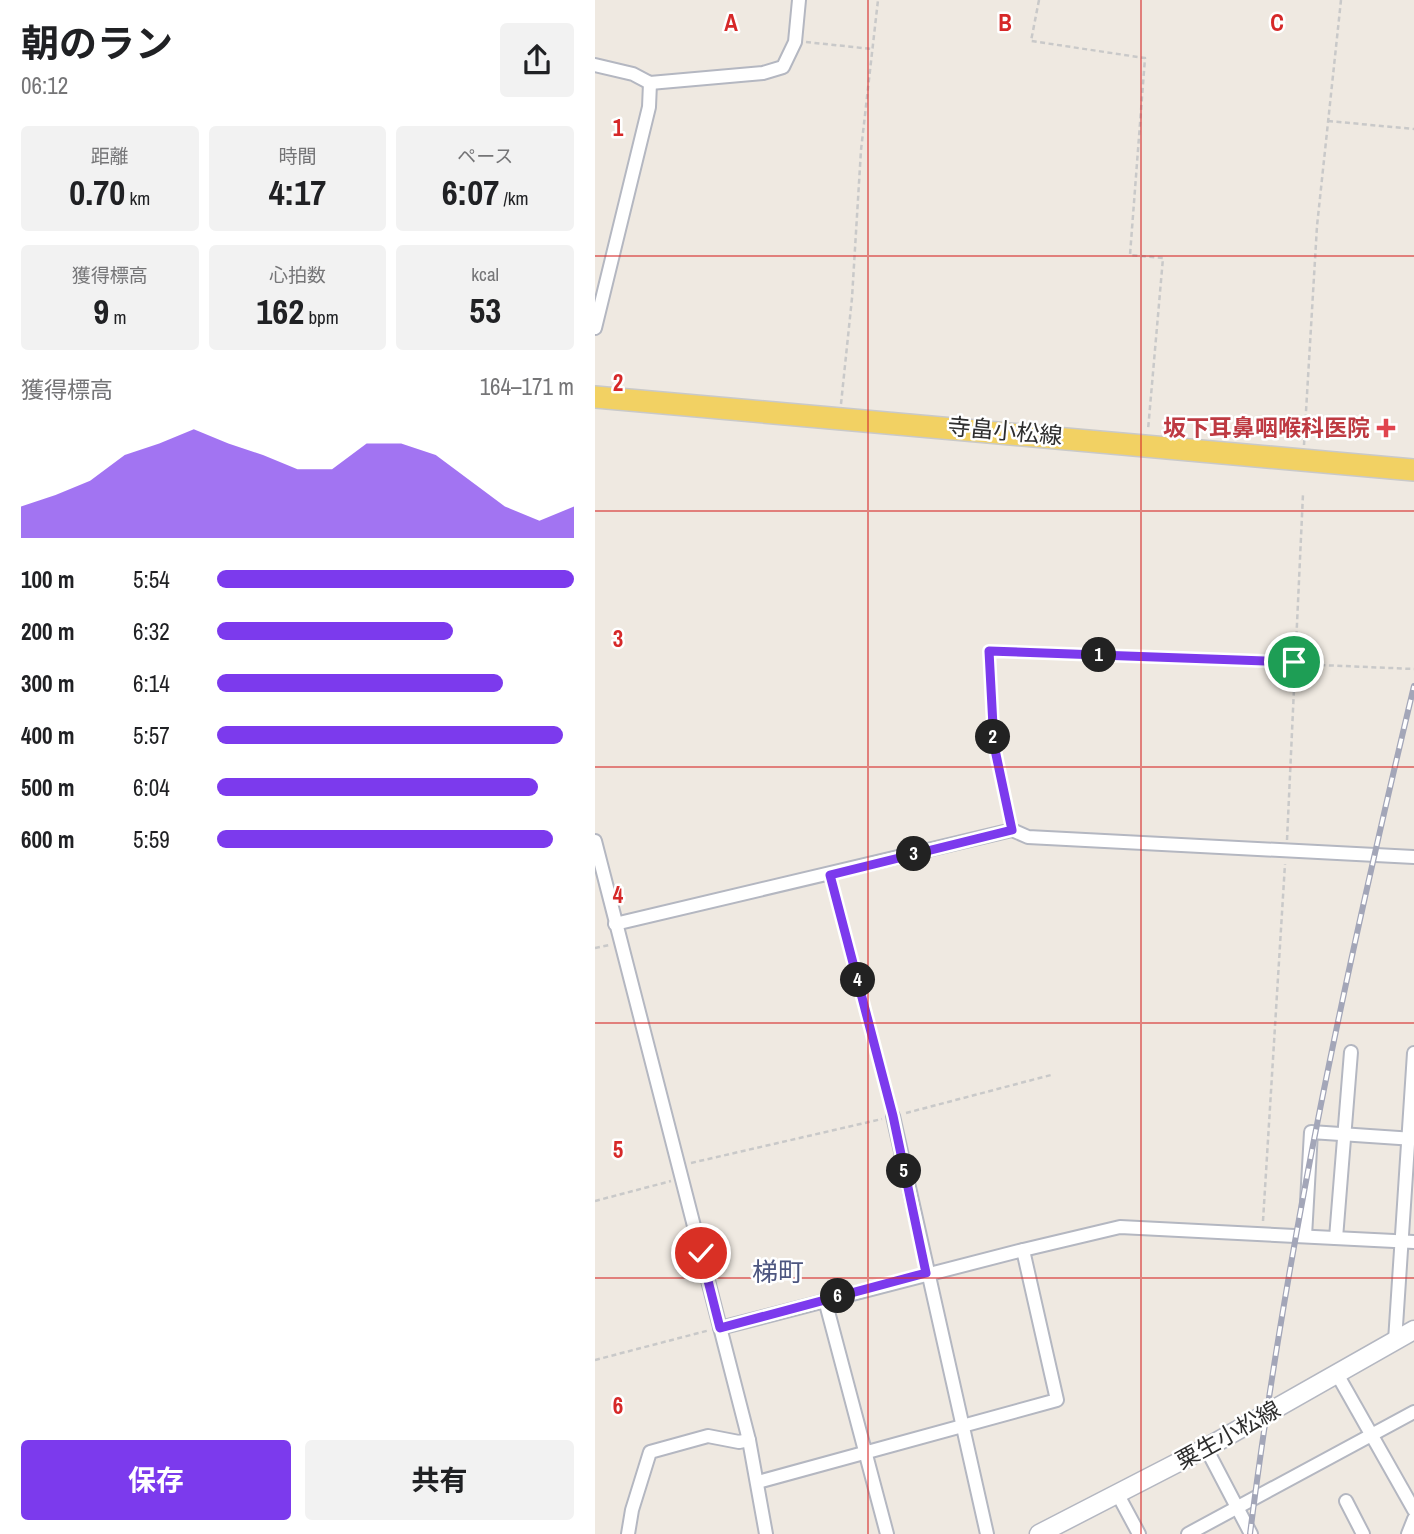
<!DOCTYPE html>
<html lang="ja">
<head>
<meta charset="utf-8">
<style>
	body { margin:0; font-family:"Archivo Narrow","Noto Sans JP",sans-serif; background:#f2f2f2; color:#202124; height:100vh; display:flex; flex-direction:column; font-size:26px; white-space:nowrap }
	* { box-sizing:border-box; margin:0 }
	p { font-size:23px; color:#757577 }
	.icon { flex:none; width:38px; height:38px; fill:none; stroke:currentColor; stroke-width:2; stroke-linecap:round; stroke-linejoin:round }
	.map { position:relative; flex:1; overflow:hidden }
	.details { display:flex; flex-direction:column; background:#fff; width:595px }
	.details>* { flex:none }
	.pin { position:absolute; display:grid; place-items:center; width:60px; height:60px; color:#fff; margin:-30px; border:4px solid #fff; border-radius:50%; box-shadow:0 2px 7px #0007 }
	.km { position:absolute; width:35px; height:35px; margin:-18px; border-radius:50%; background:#222; color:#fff; font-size:19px; line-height:35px; text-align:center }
	.round { display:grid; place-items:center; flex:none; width:74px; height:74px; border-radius:7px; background:#f2f2f2 }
	.summary { display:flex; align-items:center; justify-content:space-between; height:119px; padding:0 21px }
	h1 { font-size:38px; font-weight:700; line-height:52px }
	.metrics { display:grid; grid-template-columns:repeat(3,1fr); gap:10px; height:119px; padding:7px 21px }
	.metrics div { display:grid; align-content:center; border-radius:7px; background:#f2f2f2; text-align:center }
	.metrics b { font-size:35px; font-weight:700 }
	.metrics small { font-size:19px; font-weight:400 }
	.metrics p { font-size:19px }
	.chart { height:196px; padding:14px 21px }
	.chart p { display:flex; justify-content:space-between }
	.chart svg { width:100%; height:126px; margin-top:7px; fill:#7c3aed; opacity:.7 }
	.primary-button { display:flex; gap:14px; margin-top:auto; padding:14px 21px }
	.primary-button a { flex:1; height:80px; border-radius:7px; background:#7c3aed; color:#fff; font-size:28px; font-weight:700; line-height:80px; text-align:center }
	.primary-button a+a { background:#f2f2f2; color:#202124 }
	ul { padding:0 21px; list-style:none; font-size:23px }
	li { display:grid; grid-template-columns:112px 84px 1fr; align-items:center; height:52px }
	li i { height:18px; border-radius:9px; background:#7c3aed }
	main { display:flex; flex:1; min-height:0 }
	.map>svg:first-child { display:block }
</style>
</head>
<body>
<main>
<section class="details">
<div class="summary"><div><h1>朝のラン</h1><p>06:12</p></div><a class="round"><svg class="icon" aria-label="share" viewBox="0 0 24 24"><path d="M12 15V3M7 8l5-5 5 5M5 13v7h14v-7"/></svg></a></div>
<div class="metrics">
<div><p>距離</p><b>0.70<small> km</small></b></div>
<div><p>時間</p><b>4:17</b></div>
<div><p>ペース</p><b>6:07<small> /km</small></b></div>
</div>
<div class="metrics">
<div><p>獲得標高</p><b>9<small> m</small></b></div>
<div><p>心拍数</p><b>162<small> bpm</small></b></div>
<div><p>kcal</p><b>53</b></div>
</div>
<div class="chart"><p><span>獲得標高</span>164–171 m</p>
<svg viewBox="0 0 160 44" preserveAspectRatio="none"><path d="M0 44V33L10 29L20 24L30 15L40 11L50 6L60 11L70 15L80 20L90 20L100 11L110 11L120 15L130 24L140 33L150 38L160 33V44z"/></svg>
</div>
<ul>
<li><b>100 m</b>5:54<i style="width:100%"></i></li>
<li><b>200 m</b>6:32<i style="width:66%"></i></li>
<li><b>300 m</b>6:14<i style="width:80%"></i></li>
<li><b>400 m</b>5:57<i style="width:97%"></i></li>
<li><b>500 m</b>6:04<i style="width:90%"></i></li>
<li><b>600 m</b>5:59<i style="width:94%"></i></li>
</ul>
<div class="primary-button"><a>保存</a><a>共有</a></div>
</section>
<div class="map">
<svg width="819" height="1534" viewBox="0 0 819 1534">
	<rect width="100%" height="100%" fill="#efe9e1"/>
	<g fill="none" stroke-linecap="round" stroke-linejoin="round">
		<defs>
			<g id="street">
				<path d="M0,65L38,74L55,83L168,73L188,67L200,42L204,0"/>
				<path d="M0,328L54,107L55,83"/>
				<path d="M0,841L154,1440L171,1534"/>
				<path d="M20,924L417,830L433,837L819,857"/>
				<path d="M298,1116L392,1534"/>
				<path d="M710,1236L716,1132L819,1139"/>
				<path d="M741,1238L756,1052"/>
				<path d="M428,1250L525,1227L819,1242"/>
				<path d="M230,1300L292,1534"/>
				<path d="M125,1328L428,1250L462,1400L163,1482"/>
				<path d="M800,1341L819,1053"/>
				<path d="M742,1374L819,1510"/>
				<path d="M611,1448L656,1534"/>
				<path d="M522,1493L544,1534"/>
				<path d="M751,1501L768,1534"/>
				<path d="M33,1534L37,1510L55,1452L113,1436L144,1442L154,1440"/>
				<path d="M593,1534L819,1412"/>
				<path d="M813,1534L819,1519"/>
			</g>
			<path id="secondary" d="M444,1534L611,1448L819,1330"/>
			<path id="primary" d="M0,397L819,470"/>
		</defs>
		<!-- street casing -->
		<use href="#street" stroke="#b4b7c1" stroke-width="16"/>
		<!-- secondary casing -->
		<use href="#secondary" stroke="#b4b7c1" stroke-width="21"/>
		<!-- primary casing -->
		<use href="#primary" stroke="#c9c9c9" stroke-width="24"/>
		<!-- path -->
		<g stroke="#c9c9c9" stroke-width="2.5" stroke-dasharray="5 3.5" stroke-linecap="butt">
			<path d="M444,0L436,41L550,58L535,255L568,258L553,430"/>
			<path d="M211,42L277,49"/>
			<path d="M733,121L819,129"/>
			<path d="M246,404L257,298L266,150L283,0"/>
			<path d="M709,445L722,226L746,0"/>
			<path d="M415,819L399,745L394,651L819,669"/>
			<path d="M692,840L708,494"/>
			<path d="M238,886L294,1103"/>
			<path d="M0,948L14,945"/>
			<path d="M311,1113L456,1075"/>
			<path d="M96,1163L287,1119"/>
			<path d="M0,1201L76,1181"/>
			<path d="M668,1221L690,864"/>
			<path d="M0,1360L115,1330"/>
		</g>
		<!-- street -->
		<use href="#street" stroke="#fff" stroke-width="12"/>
		<!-- secondary -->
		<use href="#secondary" stroke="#fff" stroke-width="18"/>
		<!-- primary -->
		<use href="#primary" stroke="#f2d163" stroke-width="21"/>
		<defs>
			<path id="rail" d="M655,1534C691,1247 752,966 819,686"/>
		</defs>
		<!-- rail casing -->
		<use href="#rail" stroke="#a3a6b8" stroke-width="6"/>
		<!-- rail -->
		<use href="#rail" stroke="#fff" stroke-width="3.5" stroke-dasharray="10" stroke-linecap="butt"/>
	</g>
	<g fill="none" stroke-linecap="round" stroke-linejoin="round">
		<defs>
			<path id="route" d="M106,1253L125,1328L331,1273L298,1116L235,875L417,830L399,745L394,651L699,662"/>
		</defs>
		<!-- route casing -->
		<use href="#route" stroke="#fff" stroke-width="14"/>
		<!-- route -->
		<use href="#route" stroke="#7c3aed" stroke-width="9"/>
	</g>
	<!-- grid -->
	<path fill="none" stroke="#d62828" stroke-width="2" stroke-opacity="0.55" d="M273,0V1534M546,0V1534M0,256H819M0,511H819M0,767H819M0,1023H819M0,1278H819"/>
	<!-- markers -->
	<path fill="#e0444e" stroke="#fff" stroke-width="2.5" d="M787.5 417.5h7v7h7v7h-7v7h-7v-7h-7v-7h7z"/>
	<g text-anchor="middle" stroke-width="5" stroke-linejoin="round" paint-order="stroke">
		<!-- health labels -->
		<g font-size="23" font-weight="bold" fill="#be3a42" stroke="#fff" text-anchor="end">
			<text x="775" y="436">坂下耳鼻咽喉科医院</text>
		</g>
		<!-- street labels -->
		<g font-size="23" fill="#2e2e2e" stroke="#fff">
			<text transform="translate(410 431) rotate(5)" y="8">寺畠小松線</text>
			<text transform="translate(633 1435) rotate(-29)" y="8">粟生小松線</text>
		</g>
		<!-- quarter labels -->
		<g font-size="26" fill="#4d5680" stroke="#fff">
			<text x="183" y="1281">梯町</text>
		</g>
	</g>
	<g font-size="23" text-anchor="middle" font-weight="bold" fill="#d62828" stroke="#fff" stroke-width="5" stroke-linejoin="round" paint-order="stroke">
		<text x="136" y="31">A</text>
		<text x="410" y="31">B</text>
		<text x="682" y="31">C</text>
		<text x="23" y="136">1</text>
		<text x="23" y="391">2</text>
		<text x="23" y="647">3</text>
		<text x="23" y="903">4</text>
		<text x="23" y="1158">5</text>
		<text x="23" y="1414">6</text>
	</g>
</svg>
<div class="pin" style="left:699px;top:662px;background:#1e9e55"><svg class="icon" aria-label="arrive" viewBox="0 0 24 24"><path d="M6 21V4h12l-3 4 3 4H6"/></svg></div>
<div class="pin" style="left:106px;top:1253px;background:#d93025"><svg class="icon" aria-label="check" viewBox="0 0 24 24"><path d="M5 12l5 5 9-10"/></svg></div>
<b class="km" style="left:504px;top:655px">1</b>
<b class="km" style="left:398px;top:737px">2</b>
<b class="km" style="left:319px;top:854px">3</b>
<b class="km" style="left:263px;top:980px">4</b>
<b class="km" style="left:309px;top:1171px">5</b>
<b class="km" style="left:243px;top:1296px">6</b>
</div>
</main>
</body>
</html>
